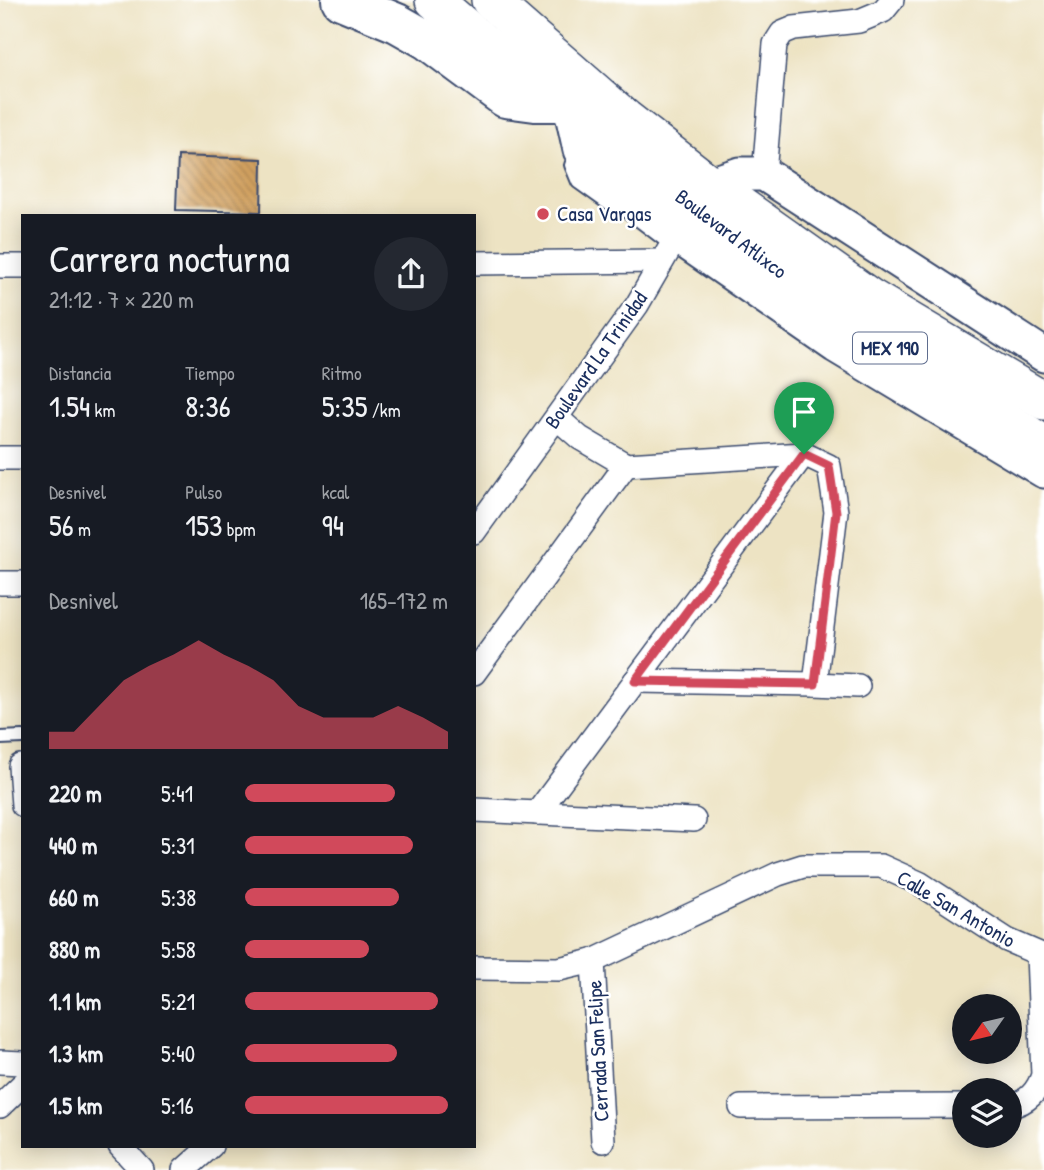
<!DOCTYPE html>
<html lang="es">
<head>
<meta charset="utf-8">
<style>
	body { margin:0; font-family:"Patrick Hand",sans-serif; background:#242831; color:#f1f3f6; height:100vh; display:flex; flex-direction:column; font-size:26px; white-space:nowrap }
	* { box-sizing:border-box; margin:0 }
	p { font-size:23px; color:#9ea1a6 }
	.icon { flex:none; width:38px; height:38px; fill:none; stroke:currentColor; stroke-width:2; stroke-linecap:round; stroke-linejoin:round }
	.map { position:relative; flex:1; overflow:hidden }
	.side { position:absolute; left:21px; top:214px; width:455px; height:934px; display:flex; flex-direction:column; background:#171b24; border-radius:0px; box-shadow:0 4px 18px #0003 }
	.side>* { flex:none }
	.needle { width:46px; rotate:236deg }
	.buttons { position:absolute; left:952px; top:994px; display:grid; gap:14px }
	.buttons a { display:grid; place-items:center; width:70px; height:70px; border-radius:50%; background:#171b24; box-shadow:0 4px 18px #0003; font-size:35px }
	.pin { position:absolute; display:grid; place-items:center; width:60px; height:60px; color:#fff; margin:-72px -30px; border-radius:50% 50% 50% 0; rotate:-45deg; box-shadow:0 0 7px #0007 }
	.pin .icon { rotate:45deg }
	.round { display:grid; place-items:center; flex:none; width:74px; height:74px; border-radius:37px; background:#242831 }
	.summary { display:flex; align-items:center; justify-content:space-between; height:119px; padding:0 28px }
	h1 { font-size:38px; font-weight:600; line-height:52px }
	.metrics { display:grid; grid-template-columns:repeat(3,1fr); gap:10px; height:119px; padding:7px 28px }
	.metrics div { display:grid; align-content:center }
	.metrics b { font-size:30px; font-weight:600 }
	.metrics small { font-size:19px; font-weight:400 }
	.metrics p { font-size:19px }
	.chart { height:196px; padding:14px 28px }
	.chart p { display:flex; justify-content:space-between }
	.chart svg { width:100%; height:126px; margin-top:7px; fill:#d1495b; opacity:.7 }
	ul { padding:0 28px; list-style:none; font-size:23px }
	li { display:grid; grid-template-columns:112px 84px 1fr; align-items:center; height:52px }
	li i { height:18px; border-radius:9px; background:#d1495b }
	.map>svg:first-child { display:block }
</style>
</head>
<body>
<div class="map">
<svg width="1044" height="1170" viewBox="0 0 1044 1170">
	<defs>
		<pattern id="building-back-hatch" width="6" height="6" patternUnits="userSpaceOnUse" patternTransform="scale(1.75)"><rect width="6" height="6" fill="#d1a05e"/><path d="M-1 5l2 2M0 0l6 6M5-1l2 2" fill="none" stroke="#a98351"/></pattern>
	</defs>
	<rect width="100%" height="100%" fill="#fff"/>
	<filter id="ink" filterUnits="userSpaceOnUse"><feTurbulence type="fractalNoise" baseFrequency=".0143" numOctaves="2"/><feDisplacementMap in="SourceGraphic" scale="14" xChannelSelector="R" yChannelSelector="G"/><feConvolveMatrix kernelMatrix="1 2 1 2 8 2 1 2 1" color-interpolation-filters="sRGB"/></filter>
	<filter id="wash" filterUnits="userSpaceOnUse"><feTurbulence type="fractalNoise" baseFrequency=".00686" numOctaves="4" result="noise"/><feDisplacementMap in="SourceGraphic" scale="28" xChannelSelector="R" yChannelSelector="G"/><feGaussianBlur stdDeviation="1.57" result="paint"/><feColorMatrix in="noise" values="0 0 0 0 0 0 0 0 0 0 0 0 0 0 0 0 0 1.4 0 .05"/><feComposite in="paint" operator="in"/></filter>
	<g filter="url(#wash)">
		<rect width="100%" height="100%" fill="#ede3c3"/>
		<g id="blocks">
			<!-- building -->
			<path fill="url(#building-back-hatch)" d="M178,156L262,159L261,212L176,210Z"/>
		</g>
	</g>
	<g filter="url(#ink)">
		<use href="#blocks" fill-opacity="0" stroke="#3a4a6d" stroke-width="2"/>
		<g fill="none" stroke-linecap="round" stroke-linejoin="round">
			<defs>
				<g id="lane">
					<path d="M578,152L571,165L578,182L616,209"/>
					<path d="M0,738L23,737"/>
				</g>
				<g id="street">
					<path d="M764,174L775,44L782,33L794,28L859,21L883,11L892,0"/>
					<path d="M474,263L662,261"/>
					<path d="M0,266H23"/>
					<path d="M557,418L580,438L626,465L804,454L829,466L836,512L815,684"/>
					<path d="M0,458H23"/>
					<path d="M474,532L637,305L677,236"/>
					<path d="M0,583H23"/>
					<path d="M474,673L626,465"/>
					<path d="M635,681L815,684L858,686"/>
					<path d="M20,766L23,805"/>
					<path d="M474,810L694,820"/>
					<path d="M537,813L804,454"/>
					<path d="M593,961L603,1141"/>
					<path d="M474,968L559,969L593,961L778,874L803,866H881L919,883L1007,940L1044,956"/>
					<path d="M0,1062L23,1063"/>
					<path d="M0,1106L23,1084"/>
					<path d="M1010,1106C1027,1103 1038,1091 1043,1075L1038,955"/>
					<path d="M741,1107L964,1106"/>
					<path d="M120,1146L142,1170"/>
					<path d="M184,1170L211,1146"/>
				</g>
				<g id="secondary">
					<path d="M571,110L580,150L598,173L619,192L677,236L836,346L1044,471"/>
					<path d="M698,202L710,184L740,174H764L1044,355"/>
				</g>
				<g id="primary">
					<path d="M434,0L485,44L562,102L694,208L852,325L1044,444"/>
					<path d="M490,0L625,118L710,184L871,298L1044,401"/>
				</g>
				<path id="highway" d="M341,0L397,23L427,40L505,98L535,102H562"/>
			</defs>
			<!-- lane casing -->
			<use href="#lane" stroke="#3a4a6d" stroke-width="16"/>
			<!-- street casing -->
			<use href="#street" stroke="#3a4a6d" stroke-width="26"/>
			<!-- secondary casing -->
			<use href="#secondary" stroke="#3a4a6d" stroke-width="37"/>
			<!-- primary casing -->
			<use href="#primary" stroke="#3a4a6d" stroke-width="40"/>
			<!-- highway casing -->
			<use href="#highway" stroke="#3a4a6d" stroke-width="42"/>
			<!-- lane -->
			<use href="#lane" stroke="#fff" stroke-width="12"/>
			<!-- street -->
			<use href="#street" stroke="#fff" stroke-width="23"/>
			<!-- secondary -->
			<use href="#secondary" stroke="#fff" stroke-width="33"/>
			<!-- primary -->
			<use href="#primary" stroke="#fff" stroke-width="37"/>
			<!-- highway -->
			<use href="#highway" stroke="#fff" stroke-width="38"/>
		</g>
	</g>
	<g fill="none" stroke-linecap="round" stroke-linejoin="round" filter="url(#ink)">
		<defs>
			<path id="route" d="M804,454L829,466L836,512L815,684L635,681Z"/>
		</defs>
		<!-- route casing -->
		<use href="#route" stroke="#fff" stroke-width="14"/>
		<!-- route -->
		<use href="#route" stroke="#d1495b" stroke-width="9"/>
	</g>
	<!-- markers -->
	<circle fill="#d1495b" stroke="#fff" stroke-width="2.5" cx="543" cy="214" r="7"/>
	<g text-anchor="middle" stroke-width="5" stroke-linejoin="round" paint-order="stroke">
		<!-- shield labels -->
		<rect fill="#fff" stroke="#5f6d8e" stroke-width="2" x="853" y="332.5" width="74" height="31" rx="5"/>
		<g font-size="19" font-weight="bold" fill="#1b2f5e">
			<text x="890" y="355">MEX 190</text>
		</g>
		<!-- poi labels -->
		<g font-size="21" fill="#1b2f5e" stroke="#fff" text-anchor="start">
			<text x="557" y="221">Casa Vargas</text>
		</g>
		<!-- street labels -->
		<g font-size="21" fill="#1b2f5e" stroke="#fff">
			<text transform="translate(731 234) rotate(37)" y="7">Boulevard Atlixco</text>
			<text transform="translate(596 360) rotate(-55)" y="7">Boulevard La Trinidad</text>
			<text transform="translate(956 909) rotate(30)" y="7">Calle San Antonio</text>
			<text transform="translate(598 1051) rotate(-93)" y="7">Cerrada San Felipe</text>
		</g>
	</g>
</svg>
<div class="buttons">
<a><svg class="needle" viewBox="-14 -14 28 28"><path d="M0-13l5 13h-10z" fill="#e53935"/><path d="M0 13l5-13h-10z" fill="#9ea1a6"/></svg></a>
<a><svg class="icon" aria-label="layers" viewBox="0 0 24 24"><path d="M12 4l9 5-9 5-9-5zM3 14l9 5 9-5"/></svg></a>
</div>
<div class="pin" style="left:804px;top:454px;background:#1e9e55"><svg class="icon" aria-label="arrive" viewBox="0 0 24 24"><path d="M6 21V4h12l-3 4 3 4H6"/></svg></div>
<section class="side">
<div class="summary"><div><h1>Carrera nocturna</h1><p>21:12 · 7 × 220 m</p></div><a class="round"><svg class="icon" aria-label="share" viewBox="0 0 24 24"><path d="M12 15V3M7 8l5-5 5 5M5 13v7h14v-7"/></svg></a></div>
<div class="metrics">
<div><p>Distancia</p><b>1.54<small> km</small></b></div>
<div><p>Tiempo</p><b>8:36</b></div>
<div><p>Ritmo</p><b>5:35<small> /km</small></b></div>
</div>
<div class="metrics">
<div><p>Desnivel</p><b>56<small> m</small></b></div>
<div><p>Pulso</p><b>153<small> bpm</small></b></div>
<div><p>kcal</p><b>94</b></div>
</div>
<div class="chart"><p><span>Desnivel</span>165–172 m</p>
<svg viewBox="0 0 160 44" preserveAspectRatio="none"><path d="M0 44V38L10 38L20 29L30 20L40 15L50 11L60 6L70 11L80 15L90 20L100 29L110 33L120 33L130 33L140 29L150 33L160 38V44z"/></svg>
</div>
<ul>
<li><b>220 m</b>5:41<i style="width:74%"></i></li>
<li><b>440 m</b>5:31<i style="width:83%"></i></li>
<li><b>660 m</b>5:38<i style="width:76%"></i></li>
<li><b>880 m</b>5:58<i style="width:61%"></i></li>
<li><b>1.1 km</b>5:21<i style="width:95%"></i></li>
<li><b>1.3 km</b>5:40<i style="width:75%"></i></li>
<li><b>1.5 km</b>5:16<i style="width:100%"></i></li>
</ul>
</section>
</div>
</body>
</html>
